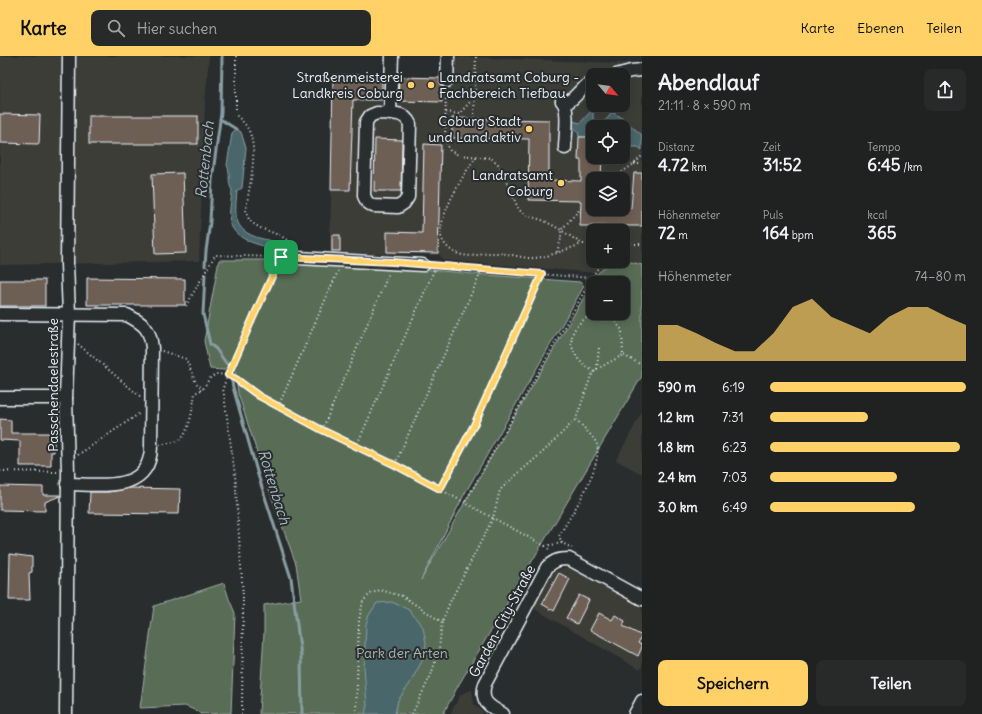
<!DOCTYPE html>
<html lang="de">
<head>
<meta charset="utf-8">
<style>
	body { margin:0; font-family:Delius,sans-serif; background:#282a2a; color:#f1f3f6; height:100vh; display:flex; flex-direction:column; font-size:15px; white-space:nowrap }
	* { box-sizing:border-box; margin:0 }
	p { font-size:13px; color:#a2a4a5 }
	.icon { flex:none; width:22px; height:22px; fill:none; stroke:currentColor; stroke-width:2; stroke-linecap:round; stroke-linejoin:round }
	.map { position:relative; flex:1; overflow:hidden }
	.sheet { display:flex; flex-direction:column; background:#202222; width:340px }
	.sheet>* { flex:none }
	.needle { width:26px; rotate:119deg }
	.buttons { position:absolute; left:586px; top:12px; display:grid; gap:8px }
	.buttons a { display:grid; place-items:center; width:44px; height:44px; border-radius:8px; background:#202222; box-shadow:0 2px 10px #0003,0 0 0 1px #3d3f40; font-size:20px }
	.pin { position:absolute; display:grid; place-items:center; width:34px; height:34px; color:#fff; margin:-17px; border-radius:8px; box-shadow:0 2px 6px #0006 }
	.round { display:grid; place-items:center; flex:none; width:42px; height:42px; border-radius:8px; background:#282a2a }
	.summary { display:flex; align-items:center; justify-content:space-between; height:68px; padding:0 16px }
	h1 { font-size:22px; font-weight:700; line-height:30px }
	.stats { display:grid; grid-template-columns:repeat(3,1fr); gap:6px; height:68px; padding:4px 16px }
	.stats div { display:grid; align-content:center }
	.stats b { font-size:17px; font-weight:700 }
	.stats small { font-size:11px; font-weight:400 }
	.stats p { font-size:11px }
	.chart { height:112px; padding:8px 16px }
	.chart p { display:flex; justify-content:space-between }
	.chart svg { width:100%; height:72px; margin-top:4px; fill:#ffd166; opacity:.7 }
	.cta { display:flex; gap:8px; margin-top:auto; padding:8px 16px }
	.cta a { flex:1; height:46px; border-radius:8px; background:#ffd166; color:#111; font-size:16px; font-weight:700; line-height:46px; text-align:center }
	.cta a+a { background:#282a2a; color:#f1f3f6 }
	ul { padding:0 16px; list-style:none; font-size:13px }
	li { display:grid; grid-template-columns:64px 48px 1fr; align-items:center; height:30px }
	li i { height:10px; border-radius:5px; background:#ffd166 }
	header { display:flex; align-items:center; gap:24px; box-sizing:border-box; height:56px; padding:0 20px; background:#ffd166; color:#111 }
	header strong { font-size:19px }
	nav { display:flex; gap:22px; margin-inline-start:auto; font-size:14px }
	.search { width:280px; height:36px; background:#282a2a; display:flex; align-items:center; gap:10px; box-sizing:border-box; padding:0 14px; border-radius:8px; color:#a2a4a5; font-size:15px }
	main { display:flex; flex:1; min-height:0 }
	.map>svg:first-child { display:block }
</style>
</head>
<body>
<header>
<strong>Karte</strong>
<div class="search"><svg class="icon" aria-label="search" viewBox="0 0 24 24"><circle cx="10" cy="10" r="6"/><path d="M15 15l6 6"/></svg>Hier suchen</div>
<nav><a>Karte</a><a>Ebenen</a><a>Teilen</a></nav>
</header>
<main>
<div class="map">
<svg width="642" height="658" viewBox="0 0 642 658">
	<rect width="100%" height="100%" fill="#2a2d2e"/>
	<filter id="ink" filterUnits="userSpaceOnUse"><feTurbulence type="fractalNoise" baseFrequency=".025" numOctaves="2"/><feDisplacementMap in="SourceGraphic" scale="8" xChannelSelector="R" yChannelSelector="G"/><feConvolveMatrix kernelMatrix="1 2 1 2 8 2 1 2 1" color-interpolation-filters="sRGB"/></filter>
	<g filter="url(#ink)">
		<!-- built -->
		<g fill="#3e3c39" fill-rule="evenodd">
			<path d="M0,0H209L205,48L199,205L0,209Z"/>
			<path d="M442,0L642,8V209L623,204V175H593V205H612L598,217L443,204L440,199L330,197L333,19L442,21ZM593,19H623V49H593ZM593,71H623V101H593ZM593,123H623V153H593Z"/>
			<path d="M642,356V418L616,404Z"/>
			<path d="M566,511L574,514L642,550V610L640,614L533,552L553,516Z"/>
			<path d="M472,634L474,648L485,658H450L461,638Z"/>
		</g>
		<!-- green -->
		<g fill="#586c57" stroke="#a0aea8" fill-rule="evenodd">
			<path d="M219,204H281L400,211L473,218L580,226L584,230L464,439L421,524L465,446L598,217L612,205H623V204L642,209V320L458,630L443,658H259L264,577V549L301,543L296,508L267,428L238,337L235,315L210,313L204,285ZM593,227H623V257H593Z"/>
			<path d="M224,527L229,543L235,557L231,657L200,658L199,656L185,650L140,652L154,550Z"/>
		</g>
		<!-- water -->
		<g fill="#48666b" stroke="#889ea3">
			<path d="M595,51L599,52L593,57V64L594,68C603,68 607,64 612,56L621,61L642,79V94L638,91H623L631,82L623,81V71H593V81H579L578,75L574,72L569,71V64L580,67Z"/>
			<path d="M236,73L241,76L246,92L242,132L237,135C235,158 232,174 259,182C267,184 275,185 282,190L280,194C264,190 235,186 230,166C228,160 232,141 232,134C227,127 231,117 227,109L232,77Z"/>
			<path d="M392,546L409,554L423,571L426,588L422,605L409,629L398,644L395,658H365L367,649L364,611L366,568L369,559L377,547Z"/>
		</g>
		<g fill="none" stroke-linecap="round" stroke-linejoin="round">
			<!-- stream -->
			<g stroke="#889ea3" stroke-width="3">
				<path d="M220,63L236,73"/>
				<path d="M205,210L206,195L210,166L212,124L221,57L222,0"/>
				<path d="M205,219L203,258L210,288L216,293L226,307L229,310L233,331L258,419L291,522L301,600L302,658"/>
			</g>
		</g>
		<!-- building -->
		<g fill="#6e5f54" stroke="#e8f1f8">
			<path d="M333,19H382V44H353L350,134H331Z"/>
			<path d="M399,21L440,22V28L442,30V46L398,45Z"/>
			<path d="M0,58L40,59L39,88L0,87Z"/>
			<rect x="89" y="60" width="109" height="28"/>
			<path d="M452,62L549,64V124L581,125V104H578L579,81H593V101H602L601,123H593V153L631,152L634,117H642V170H580L581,145L528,144L529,83L452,82Z"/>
			<path d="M375,83L402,84L401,135H374Z"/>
			<path d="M424,88L441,89L438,197L387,196V176L422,177Z"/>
			<path d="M183,117L186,197L155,198L152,118Z"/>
			<rect x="332" y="179" width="8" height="16"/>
			<path d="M87,222L185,223V249H87Z"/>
			<rect x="0" y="224" width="45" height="26"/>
			<path d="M0,363L11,364V377H50V380H54V396H51V410H20V385L0,384Z"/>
			<path d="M0,430L43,431V439H60V440L45,446V455L0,454Z"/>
			<path d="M130,432L180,433L179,458L89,457L90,436H109Z"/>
			<path d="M10,498L32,501V516L29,517L30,544H9Z"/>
			<path d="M559,517L570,523L554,555L542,548Z"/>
			<path d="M579,539L589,544L577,568L566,562Z"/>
			<path d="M599,557L612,564L615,559L625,565L623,570L642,580L638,587L642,589V591L638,600L590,574Z"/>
		</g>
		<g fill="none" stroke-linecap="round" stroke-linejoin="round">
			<defs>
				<g id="minor">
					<path d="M616,19L631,15L642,14"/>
					<path d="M447,25L448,0"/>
					<path d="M562,45C570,53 565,81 565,92"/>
					<path d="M562,45L568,46C578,40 580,31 593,26"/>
					<path d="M377,57C391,58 403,54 410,68L408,141L404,147L398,151L373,150L367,146L364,140L366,66L370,60Z"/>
					<path d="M390,58L392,0"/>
					<path d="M281,201L423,209"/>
					<path d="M0,258L127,259C144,268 150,272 152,292L151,391C150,438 100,428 67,428"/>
					<path d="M0,342H66"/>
					<path d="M66,658L68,416L66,342L69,258L67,208L69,0"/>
					<path d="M503,658C488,650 480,645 485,628L547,511C555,504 559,503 569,503L642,543"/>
					<path d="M635,658L642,645"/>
				</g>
			</defs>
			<!-- minor casing -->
			<use href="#minor" stroke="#e8f1f8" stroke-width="15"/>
			<!-- path -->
			<g stroke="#e8f1f8" stroke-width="2" stroke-dasharray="1 3" stroke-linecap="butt">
				<path d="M236,0V59C240,63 246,68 248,73C260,96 248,131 246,156C251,178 282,172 293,191"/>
				<path d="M446,35L445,84L450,95L459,99L491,102L499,109L519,154L529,160L545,165L561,174L582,188H593"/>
				<path d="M446,56L459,58L470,46"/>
				<path d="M474,62L476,0"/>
				<path d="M476,101C465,115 437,163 441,180C444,191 453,197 463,199C473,202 485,196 496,197C507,197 518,201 529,202C546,203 566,193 582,188"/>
				<path d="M634,108H642"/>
				<path d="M612,123L634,108L642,100"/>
				<path d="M513,142L528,129"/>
				<path d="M623,188H642"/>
				<path d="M557,196L561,183V174L581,152"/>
				<path d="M432,210L592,222L465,446"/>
				<path d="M596,227L592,222L602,205"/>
				<path d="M186,250L215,199L271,201"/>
				<path d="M608,257L622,274L623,299L642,309"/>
				<path d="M78,288L142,342"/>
				<path d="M162,295L186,303L196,327L203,333"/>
				<path d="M597,313L599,291"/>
				<path d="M594,316C589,312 583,309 579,304C562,282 576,263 599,257"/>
				<path d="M278,351L338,215"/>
				<path d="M322,374L389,217"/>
				<path d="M160,389C166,387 174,387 179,384C190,377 193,350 195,337L203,333L209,323L216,318L228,319L236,323L259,340L322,374L395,409L545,490L551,495"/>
				<path d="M356,391L436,210"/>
				<path d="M78,399L140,357"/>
				<path d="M395,408L482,214"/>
				<path d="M0,415L59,416"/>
				<path d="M440,433L474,369L542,218"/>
				<path d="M562,487L559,480C571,459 602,413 597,389C596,383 581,369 576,363L591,320L597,313L623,299"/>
				<path d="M545,490L562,487L572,492"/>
				<path d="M242,658L243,541L235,419L223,332L226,323L277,210"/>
				<path d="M356,658L359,564L363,545L370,538L380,534L402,540L442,566"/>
				<path d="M412,658L431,619L439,593L442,566L450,546L493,462L500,434L514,421L543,396L576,363"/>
			</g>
			<!-- minor -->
			<use href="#minor" stroke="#2a2d2e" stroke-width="12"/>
		</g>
	</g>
	<g fill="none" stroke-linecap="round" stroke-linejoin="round" filter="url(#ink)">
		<defs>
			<path id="route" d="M281,201L393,206L542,218L474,369L440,433L395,409L322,374L259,340L236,323L228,319L252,264Z"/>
		</defs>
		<!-- route casing -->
		<use href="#route" stroke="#fff" stroke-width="8"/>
		<!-- route -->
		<use href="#route" stroke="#ffd166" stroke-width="5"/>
	</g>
	<!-- markers -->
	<g fill="#ffd166" stroke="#2a2d2e" stroke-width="1.5">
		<circle cx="411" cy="29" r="4"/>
		<circle cx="431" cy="29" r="4"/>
		<circle cx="529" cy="73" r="4"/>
		<circle cx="561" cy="127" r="4"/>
	</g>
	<g text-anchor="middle" stroke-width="4" stroke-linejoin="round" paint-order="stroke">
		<!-- poi labels -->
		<g font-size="14" fill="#e8f1f8" stroke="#2a2d2e" text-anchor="end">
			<text x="403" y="26">Straßenmeisterei<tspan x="403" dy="16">Landkreis Coburg</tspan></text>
			<text x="439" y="26" text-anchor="start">Landratsamt Coburg -<tspan x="439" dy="16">Fachbereich Tiefbau</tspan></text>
			<text x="521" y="70">Coburg Stadt<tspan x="521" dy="16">und Land aktiv</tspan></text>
			<text x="553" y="124">Landratsamt<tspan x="553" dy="16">Coburg</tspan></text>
		</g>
		<!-- street labels -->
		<g font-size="14" fill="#e8f1f8" stroke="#2a2d2e">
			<text transform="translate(53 329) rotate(-90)" y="5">Passchendaelestraße</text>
			<text transform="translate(502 565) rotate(-62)" y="5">Garden-City-Straße</text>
		</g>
		<!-- park labels -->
		<g font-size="14" fill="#a7b5b0" stroke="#2a2d2e">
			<text x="402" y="602">Park der Arten</text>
		</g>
		<!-- water labels -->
		<g font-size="15" font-style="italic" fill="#a8b9c0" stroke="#2a2d2e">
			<text transform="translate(205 104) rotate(-84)" y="5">Rottenbach</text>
			<text transform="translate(274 431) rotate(73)" y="5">Rottenbach</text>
		</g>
	</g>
</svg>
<div class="buttons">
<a><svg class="needle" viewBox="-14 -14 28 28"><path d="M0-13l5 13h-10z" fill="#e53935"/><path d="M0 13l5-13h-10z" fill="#a2a4a5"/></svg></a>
<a><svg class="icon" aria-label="locate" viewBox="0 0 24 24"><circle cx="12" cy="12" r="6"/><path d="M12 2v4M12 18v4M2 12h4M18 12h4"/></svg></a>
<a><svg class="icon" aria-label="layers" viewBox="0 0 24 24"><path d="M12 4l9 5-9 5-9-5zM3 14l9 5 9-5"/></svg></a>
<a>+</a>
<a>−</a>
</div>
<div class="pin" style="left:281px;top:201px;background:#1e9e55"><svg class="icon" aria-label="arrive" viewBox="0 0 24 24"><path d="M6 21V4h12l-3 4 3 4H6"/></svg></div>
</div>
<section class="sheet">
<div class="summary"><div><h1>Abendlauf</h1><p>21:11 · 8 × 590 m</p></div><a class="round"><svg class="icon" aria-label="share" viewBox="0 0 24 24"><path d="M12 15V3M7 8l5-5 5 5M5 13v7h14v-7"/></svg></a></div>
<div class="stats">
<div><p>Distanz</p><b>4.72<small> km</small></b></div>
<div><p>Zeit</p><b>31:52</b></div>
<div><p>Tempo</p><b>6:45<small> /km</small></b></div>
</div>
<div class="stats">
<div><p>Höhenmeter</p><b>72<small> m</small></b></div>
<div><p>Puls</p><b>164<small> bpm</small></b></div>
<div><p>kcal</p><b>365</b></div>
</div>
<div class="chart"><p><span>Höhenmeter</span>74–80 m</p>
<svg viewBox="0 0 160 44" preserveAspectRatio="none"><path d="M0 44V22L10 22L20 27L30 33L40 38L50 38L60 27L70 11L80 6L90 17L100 22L110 27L120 17L130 11L140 11L150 17L160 22V44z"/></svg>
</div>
<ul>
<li><b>590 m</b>6:19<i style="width:100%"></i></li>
<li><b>1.2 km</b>7:31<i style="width:50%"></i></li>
<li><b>1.8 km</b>6:23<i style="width:97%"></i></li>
<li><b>2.4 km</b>7:03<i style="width:65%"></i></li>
<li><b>3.0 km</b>6:49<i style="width:74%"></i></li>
</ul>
<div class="cta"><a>Speichern</a><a>Teilen</a></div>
</section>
</main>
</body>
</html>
